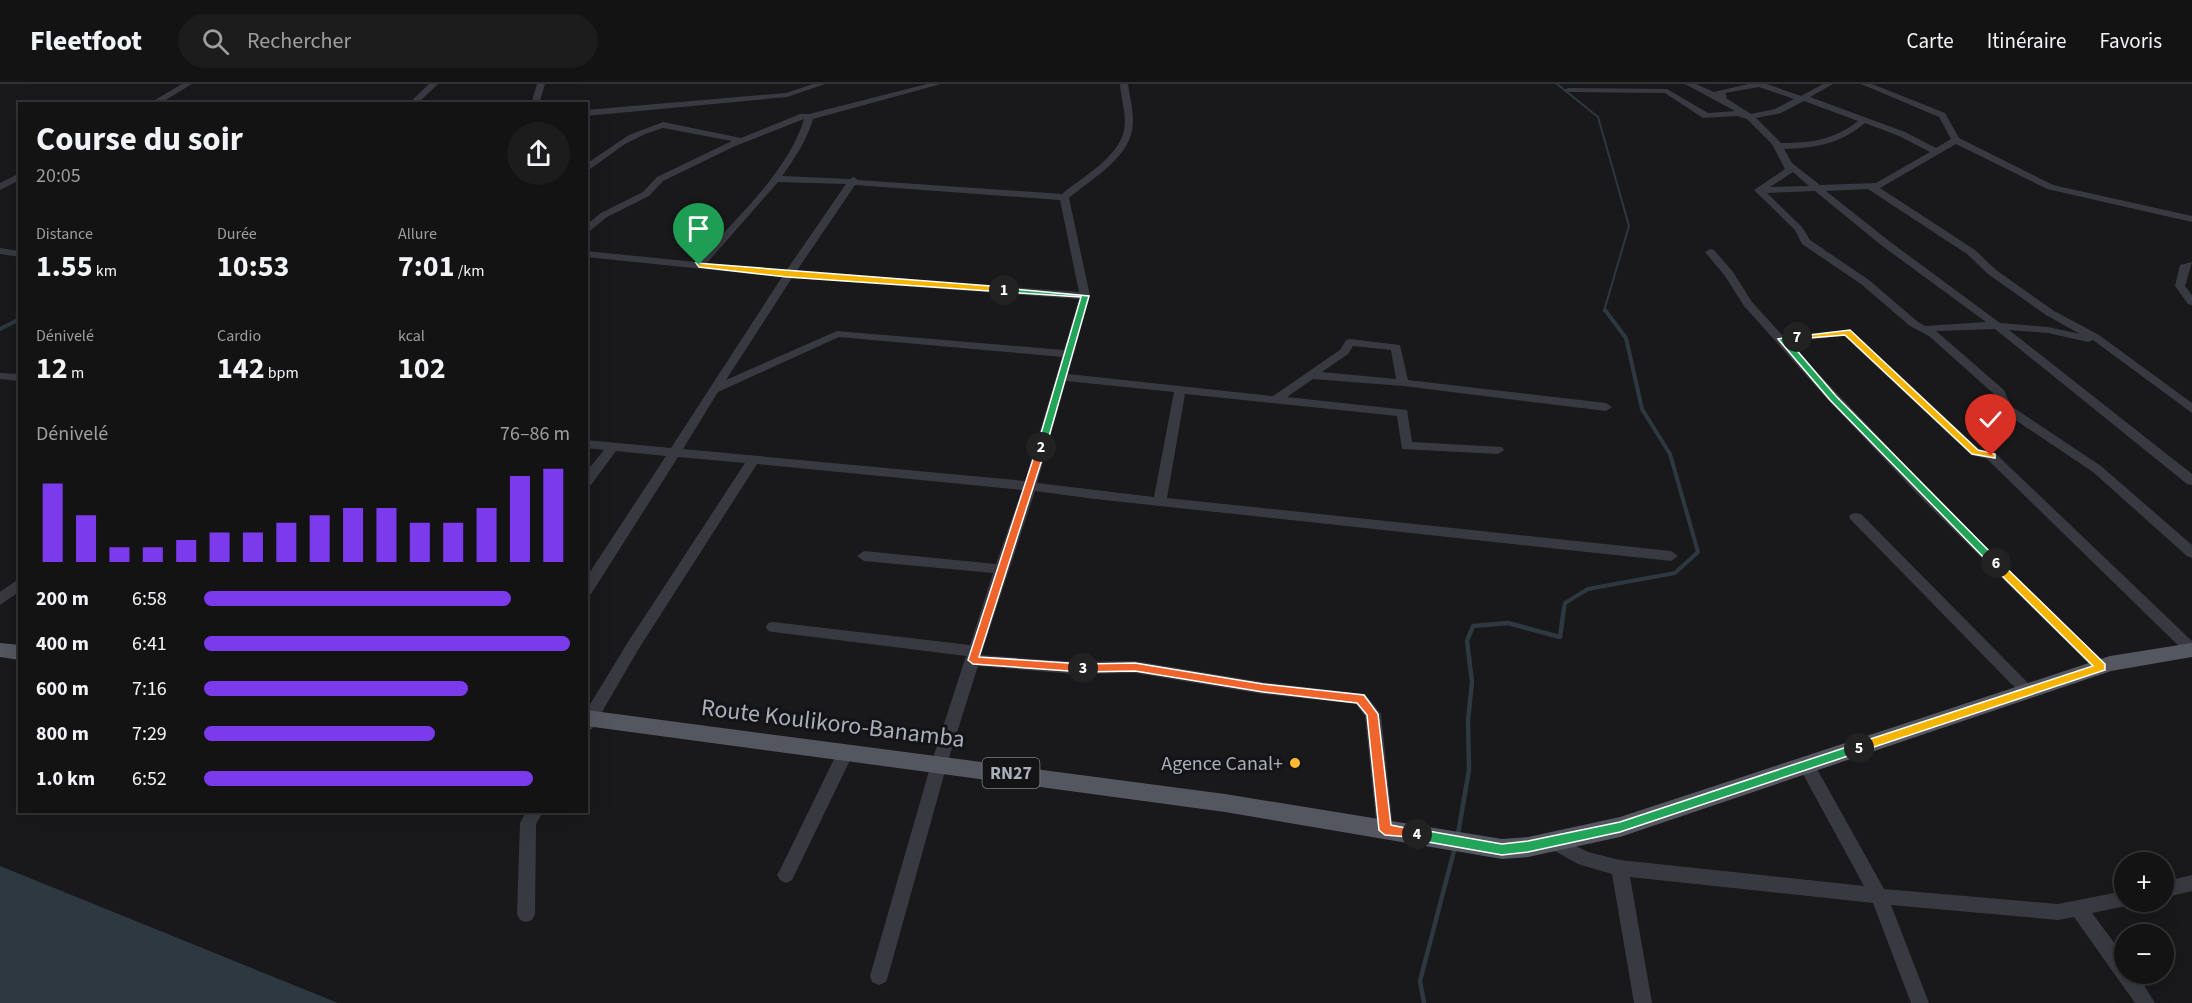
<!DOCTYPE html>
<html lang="fr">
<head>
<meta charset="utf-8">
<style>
	body { margin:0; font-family:"Source Sans 3",sans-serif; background:#1c1c1d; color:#f1f3f6; height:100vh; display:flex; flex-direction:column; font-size:22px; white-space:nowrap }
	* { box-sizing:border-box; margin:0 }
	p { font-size:20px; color:#9d9ea0 }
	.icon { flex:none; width:33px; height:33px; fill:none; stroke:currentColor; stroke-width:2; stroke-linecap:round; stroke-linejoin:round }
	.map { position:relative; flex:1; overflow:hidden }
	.drawer { position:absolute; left:18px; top:18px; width:570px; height:711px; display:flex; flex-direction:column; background:#131314; border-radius:0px; box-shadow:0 6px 24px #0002,0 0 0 2px #323234 }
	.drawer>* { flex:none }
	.tools { position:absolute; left:2114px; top:768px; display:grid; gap:12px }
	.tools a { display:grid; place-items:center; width:60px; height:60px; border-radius:50%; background:#131314; box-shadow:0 6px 24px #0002,0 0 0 2px #323234; font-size:30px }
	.pin { position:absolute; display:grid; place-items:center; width:51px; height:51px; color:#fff; margin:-62px -26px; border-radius:50% 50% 50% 0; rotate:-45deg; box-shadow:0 0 6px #0007 }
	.pin .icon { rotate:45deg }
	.km { position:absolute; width:30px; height:30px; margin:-15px; border-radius:50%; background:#222; color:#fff; font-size:16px; line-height:30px; text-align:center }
	.round { display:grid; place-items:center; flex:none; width:63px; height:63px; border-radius:32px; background:#1c1c1d }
	.overview { display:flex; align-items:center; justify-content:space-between; height:102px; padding:0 18px }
	h1 { font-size:33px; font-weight:700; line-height:45px }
	.figures { display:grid; grid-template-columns:repeat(3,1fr); gap:9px; height:102px; padding:6px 18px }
	.figures div { display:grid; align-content:center }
	.figures b { font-size:30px; font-weight:700 }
	.figures small { font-size:16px; font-weight:400 }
	.figures p { font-size:16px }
	.chart { height:168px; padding:12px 18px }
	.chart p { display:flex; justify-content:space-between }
	.chart svg { width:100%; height:108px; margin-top:6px; stroke:#7c3aed; stroke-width:6 }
	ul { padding:0 18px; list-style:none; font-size:20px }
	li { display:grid; grid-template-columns:96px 72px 1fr; align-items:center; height:45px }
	li i { height:15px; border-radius:8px; background:#7c3aed }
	header { display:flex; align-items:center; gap:36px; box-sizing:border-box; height:84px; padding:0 30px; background:#131314; border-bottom:2px solid #323234 }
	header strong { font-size:28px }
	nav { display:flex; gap:33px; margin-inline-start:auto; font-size:21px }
	.search { width:420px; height:54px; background:#1c1c1d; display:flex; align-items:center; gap:15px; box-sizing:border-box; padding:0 21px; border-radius:33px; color:#9d9ea0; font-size:22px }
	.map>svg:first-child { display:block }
</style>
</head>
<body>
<header>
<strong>Fleetfoot</strong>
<div class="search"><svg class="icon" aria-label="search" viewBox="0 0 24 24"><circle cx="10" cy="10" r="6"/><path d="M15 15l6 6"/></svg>Rechercher</div>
<nav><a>Carte</a><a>Itinéraire</a><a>Favoris</a></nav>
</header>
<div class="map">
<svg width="2192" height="919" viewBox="0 0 2192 919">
	<rect width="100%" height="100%" fill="#19191b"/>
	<!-- water -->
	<path fill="#2d3841" d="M0,782L338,919H0Z"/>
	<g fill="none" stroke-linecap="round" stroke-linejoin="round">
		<!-- stream-far2 -->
		<path stroke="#2d3841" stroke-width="2" d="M1557,0L1598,33L1629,142L1604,227"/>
		<!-- stream-far1 -->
		<g stroke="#2d3841" stroke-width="4">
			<path d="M0,245L20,235"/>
			<path d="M1564,526L1565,519L1588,505L1675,489L1698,468L1670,370L1642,325L1626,254L1605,226"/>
		</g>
		<!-- stream -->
		<g stroke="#2d3841" stroke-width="4.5">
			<path d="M1458,750L1469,686L1468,636L1472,598L1467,557L1473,542L1508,539L1560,553L1564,524"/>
			<path d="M1424,919L1420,897L1455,763"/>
		</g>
		<!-- minor -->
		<g fill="#393a41" fill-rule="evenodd">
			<path d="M182,0H192L159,20H148Z"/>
			<path d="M429,0H438L417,20H408Z"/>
			<path d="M537,0H545L539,20H531Z"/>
			<path d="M813,0H825L787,13L586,32V26L786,9Z"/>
			<path d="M927,0H941L813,35C807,56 795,74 782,92L850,95L854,93L858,96L1062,110C1082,93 1117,75 1124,47C1127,32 1121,15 1120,0H1128C1130,15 1135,32 1132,47C1126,76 1090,96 1069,114L1090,212L1068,290L1273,312L1340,266L1346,256L1350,255L1400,261L1408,296L1606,319L1612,323L1606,327L1403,302L1313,295L1287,313L1407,326L1412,358L1502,363L1504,366L1498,370L1402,365L1397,332L1185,310L1167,414L1671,467L1678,472L1671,477L1095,415L1035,407L981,571L1074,578L1135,577L1262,598L1365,610L1381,630L1393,746L1391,751L1385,753L1379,751L1377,746L1365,632L1356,620L1262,610L1135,589L1074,590L978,582L947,680L888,892L886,898L879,901L872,898L870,892L931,680L966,572L773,548L768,547L766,543L768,539L773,538L970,561L993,489L864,477L857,472L864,467L996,480L1022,406L757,380L638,566L592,645L586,647V627L628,558L745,379L678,373L591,510L586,511V494L666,372L616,367L591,401L586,402V388L604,366L586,364V356L671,364L782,193L586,173V167L696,178C733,138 789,87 804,35L733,63L663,97L649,112L607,133L586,150V141L601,129L643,108L657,93L732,57L663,44L645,50L625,60L586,88V80L629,51L663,38L741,54L800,30H809ZM778,98L846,100L786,187L707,179ZM855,101L1060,116L1079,208L796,188ZM792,194L1079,215L1064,266L837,247L726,296ZM839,253L1062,273L1025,397L683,365L718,308ZM1353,262L1391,266L1396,295L1322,288L1348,270ZM1066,297L1174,308L1154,413L1037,399Z"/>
			<path d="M1685,0H1696L1714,8L1748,0H1767L1801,12L1823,0H1833L1810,13L1905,48L1936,64L1951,55L1939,33L1861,0H1872L1945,29L1959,54L2053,101L2192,132V138L2047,105L1956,60L1880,104L1975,166L1996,186L2054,227L2099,251L2192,319V329L2093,256L2088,258L2048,249L2009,246L2192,390V401L2187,400L1995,245L1936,247L2004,306L2011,322L2101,382L2192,461V474L2187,472L2093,388L2002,327L1995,311L1929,252L1910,242L1861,200L1802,160L1795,146L1754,106L1785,85L1772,60L1747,35L1737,32L1703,34L1665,9L1568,8L1564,6L1568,4L1667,5L1708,29L1735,27ZM1759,3L1794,15L1775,25L1751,30L1726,14L1727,12L1725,9ZM1804,17L1858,37C1834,56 1811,59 1781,59L1756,34L1781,29ZM1865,39L1899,52L1930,68L1876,99L1820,101L1792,79L1784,65C1816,64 1840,60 1865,39ZM1793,88L1809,102L1770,103ZM1868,105L1967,170L1988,190L2046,231L2080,250L2048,243L2000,239L1889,157L1826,107ZM1815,107L1881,161L1986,238L1925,242L1918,238L1869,196L1810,156L1802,143L1767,109Z"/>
			<path d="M20,89V96L0,106V99Z"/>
			<path d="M0,164L20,167V173L0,170Z"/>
			<path d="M1710,165L1714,166L1733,188L1752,218L1783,252L1851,246L1979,365L1995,369L2192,557V572L2187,570L1987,375L1971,371L1844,252L1788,258L1933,410L2108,583L2106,587H2096L1923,416L1829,317L1744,222L1725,192L1705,168Z"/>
			<path d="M2192,178L2185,202L2192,211V221L2188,220L2175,202L2180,181Z"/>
			<path d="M0,289L20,290V297L0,295Z"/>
			<path d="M1856,429L1861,430L2033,604L2036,608L2033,612L2028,614L2023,612L1851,436L1849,433L1851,430Z"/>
			<path d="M20,494V507L0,521V508Z"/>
			<path d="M845,663L851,665L853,670L792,796L786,799L780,796L777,791L780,786L839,665Z"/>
			<path d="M1806,674L1812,676L1884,805L2058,820L2124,807V818H2132L2130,821L2092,829L2124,872V890H2137L2155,919H2135L2074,833L2058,836L1891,821L1929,919H1911L1873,819L1630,793L1652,919H1634L1612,790L1578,780L1546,762L1544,757L1546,752L1552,750L1588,768L1620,776L1864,802L1798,681L1800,676Z"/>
			<path d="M526,728H543L536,740L535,830L532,836L526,838L520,836L517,830L520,739Z"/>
			<path d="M2192,791V807L2163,814V798Z"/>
		</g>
		<!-- major -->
		<g fill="#555760" fill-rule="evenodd">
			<path d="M0,559L20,561V576L0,573Z"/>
			<path d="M2192,559V573L2111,587L1620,753L1528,773L1502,775L1225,728L586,642V626L1225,710L1502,755L1528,753L1620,733L2110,572Z"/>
		</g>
	</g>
	<!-- split-1 -->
	<path fill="#f5b400" stroke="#fff" stroke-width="1.5" d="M696,179L1004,203L1008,206L1004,208L787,193L699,183Z"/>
	<!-- split-2 -->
	<path fill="#22a559" stroke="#fff" stroke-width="1.5" d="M1002,204L1089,212L1046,363L1041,366L1037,363L1081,213L1004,208Z"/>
	<!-- split-3 -->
	<path fill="#f0652b" stroke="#fff" stroke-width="1.5" d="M1041,360L1046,363L979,573L1083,580L1089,584L1083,588L973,580L968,576L1037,363Z"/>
	<!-- split-4 -->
	<path fill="#f0652b" stroke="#fff" stroke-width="1.5" d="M1135,579L1263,600L1364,611L1378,630L1391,741L1421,747V754L1385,751L1379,746L1367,631L1357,619L1263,608L1135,587L1083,588L1078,584L1083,580Z"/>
	<!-- split-5 -->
	<path fill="#22a559" stroke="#fff" stroke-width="1.5" d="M1859,659L1863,660V667L1620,748L1528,768L1502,771L1417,756L1411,750L1417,745L1502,760L1528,757L1620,738Z"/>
	<!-- split-6 -->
	<path fill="#f5b400" stroke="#fff" stroke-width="1.5" d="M1992,477H1999L2105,580V586L1859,668L1855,667V660L2093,582L1992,482Z"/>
	<!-- split-7 -->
	<path fill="#22a559" stroke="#fff" stroke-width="1.5" d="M1799,251V255L1788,256L1836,312L1999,477V482H1992L1830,316L1778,255Z"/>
	<!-- split-8 -->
	<path fill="#f5b400" stroke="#fff" stroke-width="1.5" d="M1850,246L1978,366L1995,370V374L1972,370L1845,251L1797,255L1793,253Z"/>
	<!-- markers -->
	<circle fill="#ffbb2d" stroke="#141416" stroke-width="2" cx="1295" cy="679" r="6"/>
	<g text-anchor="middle" stroke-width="6" stroke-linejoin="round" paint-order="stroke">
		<!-- shield labels -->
		<rect fill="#141416" stroke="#7d808a" stroke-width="1.5" x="982.5" y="674" width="57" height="30" rx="4.5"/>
		<g font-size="18" font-weight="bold" fill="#aaafbc">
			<text x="1011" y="695">RN27</text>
		</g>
		<!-- poi labels -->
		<g font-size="20" fill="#aaafbc" stroke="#141416" text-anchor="end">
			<text x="1283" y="686">Agence Canal+</text>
		</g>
		<!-- near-street labels -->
		<g font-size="24" fill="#aaafbc" stroke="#141416">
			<text transform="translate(833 639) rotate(7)" y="8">Route Koulikoro-Banamba</text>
		</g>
	</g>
</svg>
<div class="tools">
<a>+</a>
<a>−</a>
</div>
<div class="pin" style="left:699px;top:181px;background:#1e9e55"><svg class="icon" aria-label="arrive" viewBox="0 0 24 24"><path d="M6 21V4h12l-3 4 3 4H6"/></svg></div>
<div class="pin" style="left:1991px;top:372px;background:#d93025"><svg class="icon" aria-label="check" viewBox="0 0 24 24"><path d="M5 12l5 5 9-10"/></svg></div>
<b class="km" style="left:1004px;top:206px">1</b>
<b class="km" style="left:1041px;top:363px">2</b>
<b class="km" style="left:1083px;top:584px">3</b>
<b class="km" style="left:1417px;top:750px">4</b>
<b class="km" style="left:1859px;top:664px">5</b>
<b class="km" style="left:1996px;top:479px">6</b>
<b class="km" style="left:1797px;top:253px">7</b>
<section class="drawer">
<div class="overview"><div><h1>Course du soir</h1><p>20:05</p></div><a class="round"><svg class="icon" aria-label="share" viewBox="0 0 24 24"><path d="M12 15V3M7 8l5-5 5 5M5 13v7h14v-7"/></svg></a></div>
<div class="figures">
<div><p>Distance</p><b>1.55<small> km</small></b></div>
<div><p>Durée</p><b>10:53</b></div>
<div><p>Allure</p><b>7:01<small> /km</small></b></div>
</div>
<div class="figures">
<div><p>Dénivelé</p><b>12<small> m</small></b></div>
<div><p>Cardio</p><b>142<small> bpm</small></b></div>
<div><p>kcal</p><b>102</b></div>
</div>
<div class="chart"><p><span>Dénivelé</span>76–86 m</p>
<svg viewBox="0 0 160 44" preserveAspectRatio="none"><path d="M5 44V12M15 44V25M25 44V38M35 44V38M45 44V35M55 44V32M65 44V32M75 44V28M85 44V25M95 44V22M105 44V22M115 44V28M125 44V28M135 44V22M145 44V9M155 44V6"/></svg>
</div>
<ul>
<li><b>200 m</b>6:58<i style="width:84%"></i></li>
<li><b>400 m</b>6:41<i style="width:100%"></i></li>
<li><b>600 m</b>7:16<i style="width:72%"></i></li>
<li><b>800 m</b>7:29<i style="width:63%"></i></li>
<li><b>1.0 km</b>6:52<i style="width:90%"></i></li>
</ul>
</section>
</div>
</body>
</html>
